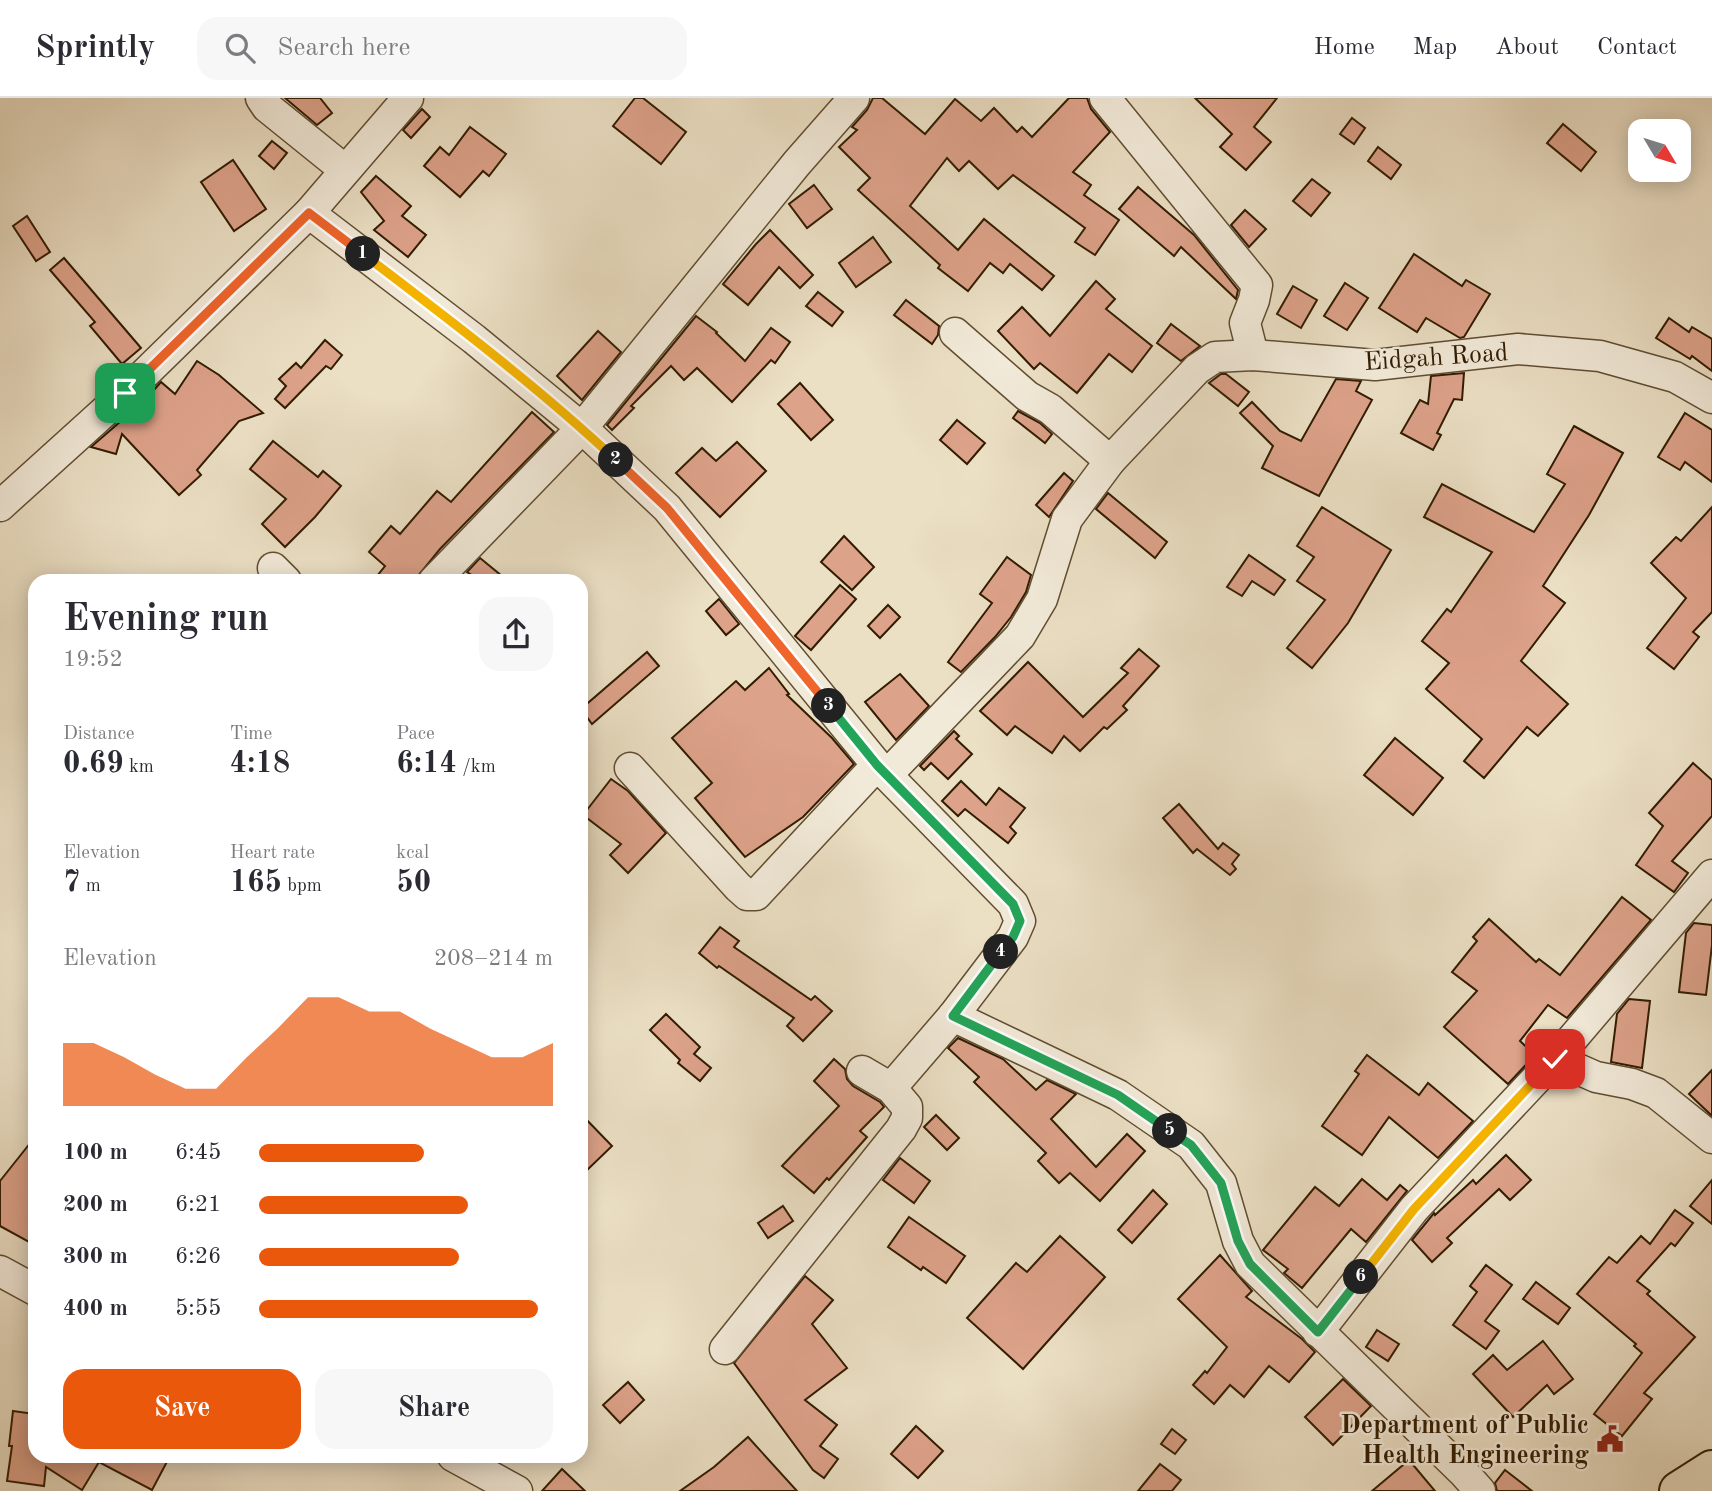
<!DOCTYPE html>
<html lang="en">
<head>
<meta charset="utf-8">
<style>
	body { margin:0; font-family:"Old Standard TT",serif; background:#f7f7f7; color:#2b2b33; height:100vh; display:flex; flex-direction:column; font-size:26px; white-space:nowrap }
	* { box-sizing:border-box; margin:0 }
	p { font-size:23px; color:#7c7c81 }
	.icon { flex:none; width:38px; height:38px; fill:none; stroke:currentColor; stroke-width:2; stroke-linecap:round; stroke-linejoin:round }
	.map { position:relative; flex:1; overflow:hidden }
	.sheet { position:absolute; left:28px; top:476px; width:560px; height:889px; display:flex; flex-direction:column; background:#fff; border-radius:21px; box-shadow:0 4px 18px #0003 }
	.sheet>* { flex:none }
	.needle { width:46px; rotate:128deg }
	.tools { position:absolute; left:1628px; top:21px; display:grid; gap:14px }
	.tools a { display:grid; place-items:center; width:63px; height:63px; border-radius:14px; background:#fff; box-shadow:0 4px 18px #0003; font-size:35px }
	.pin { position:absolute; display:grid; place-items:center; width:60px; height:60px; color:#fff; margin:-30px; border-radius:14px; box-shadow:0 4px 10px #0006 }
	.km { position:absolute; width:35px; height:35px; margin:-18px; border-radius:50%; background:#222; color:#fff; font-size:19px; line-height:35px; text-align:center }
	.round { display:grid; place-items:center; flex:none; width:74px; height:74px; border-radius:21px; background:#f7f7f7 }
	.head { display:flex; align-items:center; justify-content:space-between; height:119px; padding:0 35px }
	h1 { font-size:38px; font-weight:600; line-height:52px }
	.metrics { display:grid; grid-template-columns:repeat(3,1fr); gap:10px; height:119px; padding:7px 35px }
	.metrics div { display:grid; align-content:center }
	.metrics b { font-size:30px; font-weight:600 }
	.metrics small { font-size:19px; font-weight:400 }
	.metrics p { font-size:19px }
	.chart { height:196px; padding:14px 35px }
	.chart p { display:flex; justify-content:space-between }
	.chart svg { width:100%; height:126px; margin-top:7px; fill:#ea580c; opacity:.7 }
	.button { display:flex; gap:14px; margin-top:auto; padding:14px 35px }
	.button a { flex:1; height:80px; border-radius:21px; background:#ea580c; color:#fff; font-size:28px; font-weight:600; line-height:80px; text-align:center }
	.button a+a { background:#f7f7f7; color:#2b2b33 }
	ul { padding:0 35px; list-style:none; font-size:23px }
	li { display:grid; grid-template-columns:112px 84px 1fr; align-items:center; height:52px }
	li i { height:18px; border-radius:9px; background:#ea580c }
	header { display:flex; align-items:center; gap:42px; box-sizing:border-box; height:98px; padding:0 35px; background:#fff; border-bottom:2px solid #e1e1e2 }
	header strong { font-size:33px }
	nav { display:flex; gap:38px; margin-inline-start:auto; font-size:24px }
	.search { width:490px; height:63px; background:#f7f7f7; display:flex; align-items:center; gap:18px; box-sizing:border-box; padding:0 24px; border-radius:21px; color:#7c7c81; font-size:26px }
	.map>svg:first-child { display:block }
</style>
</head>
<body>
<header>
<strong>Sprintly</strong>
<div class="search"><svg class="icon" aria-label="search" viewBox="0 0 24 24"><circle cx="10" cy="10" r="6"/><path d="M15 15l6 6"/></svg>Search here</div>
<nav><a>Home</a><a>Map</a><a>About</a><a>Contact</a></nav>
</header>
<div class="map">
<svg width="1712" height="1393" viewBox="0 0 1712 1393">
	<rect width="100%" height="100%" fill="#ebdfc4"/>
	<filter id="stains"><feTurbulence type="fractalNoise" baseFrequency=".00286" numOctaves="4"/><feColorMatrix values="0 0 0 0 .2 0 0 0 0 .09 0 0 0 0 .02 0 0 0 .5 -.17"/></filter>
	<radialGradient id="worn" r=".72"><stop offset=".6" stop-color="#630" stop-opacity="0"/><stop offset="1" stop-color="#630" stop-opacity=".3"/></radialGradient>
	<!-- building -->
	<g fill="#dda28a" stroke="#311c00" stroke-width="2">
		<path d="M285,0H320L332,15L317,27Z"/>
		<path d="M635,0H643L686,34L661,66L613,28Z"/>
		<path d="M873,0H882L925,36L955,1L981,23L994,10L1017,34L1022,29L1032,39L1069,0H1087L1091,11L1110,34L1073,74L1091,87L1084,97L1119,122L1095,157L1075,144L1085,130L1013,77L998,91L969,63L959,73L947,60L910,108L958,152L984,121L1054,178L1042,192L1010,166L1003,175L990,165L968,193L938,170L940,167L858,92L870,80L839,49L857,32L852,29L867,12Z"/>
		<path d="M1195,0H1277L1254,29L1271,44L1246,72L1220,49L1232,36Z"/>
		<path d="M422,11L430,19L411,40L403,32Z"/>
		<path d="M1352,20L1365,30L1354,46L1340,36Z"/>
		<path d="M1563,26L1596,54L1581,73L1547,45Z"/>
		<path d="M470,29L506,56L489,78L483,73L460,99L424,68L440,49L449,57Z"/>
		<path d="M272,43L287,55L274,71L259,58Z"/>
		<path d="M1378,49L1401,67L1391,81L1368,63Z"/>
		<path d="M233,62L266,111L234,133L201,84Z"/>
		<path d="M376,78L411,108L402,118L426,137L408,159L374,132L384,123L361,94Z"/>
		<path d="M1312,81L1330,95L1311,118L1293,103Z"/>
		<path d="M814,87L832,111L807,130L789,106Z"/>
		<path d="M1138,89L1194,137L1238,192L1236,201L1181,149L1174,158L1119,111Z"/>
		<path d="M1245,112L1266,131L1249,149L1231,127Z"/>
		<path d="M27,118L50,154L36,163L13,128Z"/>
		<path d="M770,132L813,177L800,190L779,169L748,207L723,186L756,146Z"/>
		<path d="M873,139L891,164L856,189L839,165Z"/>
		<path d="M1414,156L1462,188L1466,182L1490,196L1464,239L1460,240L1426,220L1417,234L1379,210Z"/>
		<path d="M64,160L141,250L122,266L90,228L95,224L50,172Z"/>
		<path d="M1096,183L1115,201L1106,211L1152,248L1132,274L1109,256L1077,295L1040,265L1034,271L998,233L1022,209L1050,238Z"/>
		<path d="M1345,185L1368,200L1347,232L1324,218Z"/>
		<path d="M1293,188L1317,202L1301,230L1277,216Z"/>
		<path d="M818,194L843,214L832,228L806,208Z"/>
		<path d="M906,202L939,228L938,237L932,246L894,217Z"/>
		<path d="M696,218L717,234L716,235L745,263L771,230L790,244L775,265L771,262L732,304L697,270L684,282L671,268L631,308L634,310L612,332L607,327Z"/>
		<path d="M1669,220L1689,234L1692,229L1712,241V273L1692,258L1690,261L1656,240Z"/>
		<path d="M1171,226L1200,248L1181,263L1157,245Z"/>
		<path d="M598,233L621,254L582,302L557,278Z"/>
		<path d="M325,242L342,257L331,271L326,268L285,310L275,301L286,288L279,281L296,265L301,270Z"/>
		<path d="M197,263L219,277L263,315L239,323L197,372L201,377L179,397L122,336L116,356L91,349L144,303L161,284L175,296Z"/>
		<path d="M1464,275L1462,302L1454,301L1437,335L1441,337L1433,352L1401,335L1420,302L1428,306L1431,278Z"/>
		<path d="M1221,276H1226L1249,294L1238,308L1209,285Z"/>
		<path d="M1336,281L1361,283L1356,293L1372,302L1319,398L1262,370L1273,348L1240,315L1252,304L1280,333L1301,343Z"/>
		<path d="M800,285L833,322L811,342L778,306Z"/>
		<path d="M1018,313L1040,325L1052,336L1045,345L1013,320Z"/>
		<path d="M532,314L554,334L440,451L414,483H373L385,468L369,454L391,428L400,436L437,393L451,404Z"/>
		<path d="M1685,315L1712,332V384L1685,364L1680,372L1658,359Z"/>
		<path d="M957,322L985,345L967,366L940,342Z"/>
		<path d="M1574,328L1623,355L1589,417L1543,488L1565,505L1521,563L1568,606L1538,638L1527,629L1484,680L1464,663L1482,641L1426,591L1449,565L1422,543L1447,511L1451,514L1492,454L1424,419L1442,386L1534,434L1565,386L1547,376Z"/>
		<path d="M273,343L318,379L323,373L341,388L315,419L285,449L262,426L286,401L250,371Z"/>
		<path d="M737,344L766,373L720,419L676,375L702,350L716,363Z"/>
		<path d="M1064,375L1073,383L1049,419L1036,407Z"/>
		<path d="M1108,395L1167,444L1155,460L1096,411Z"/>
		<path d="M1322,409L1391,452L1348,525L1312,570L1287,550L1325,502L1297,483L1314,459L1297,448Z"/>
		<path d="M1712,409V514L1693,534L1699,539L1674,571L1647,550L1686,500L1651,465L1676,439L1681,443Z"/>
		<path d="M844,438L874,469L852,492L821,464Z"/>
		<path d="M1249,457L1285,482L1274,497L1252,483L1242,498L1227,489Z"/>
		<path d="M1007,459L1031,477L1026,494L1011,519L995,539L961,574L948,564L992,505L980,496Z"/>
		<path d="M480,460L508,483H464L470,476L467,474Z"/>
		<path d="M840,487L856,501L811,552L795,538Z"/>
		<path d="M719,501L739,526L726,537L706,513Z"/>
		<path d="M888,507L900,519L880,540L868,528Z"/>
		<path d="M1139,551L1159,568L1123,608L1127,612L1107,631L1104,629L1080,653L1064,638L1052,655L1015,628L1007,637L980,613L1028,564L1083,619L1128,575L1121,570Z"/>
		<path d="M647,554L659,568L592,626L581,611Z"/>
		<path d="M769,570L789,596L787,597L832,640L854,666L803,719L745,759L695,700L712,685L672,640L736,583L745,592Z"/>
		<path d="M900,576L929,608L896,642L865,604Z"/>
		<path d="M954,633L959,638L956,641L972,656L948,681L931,665L924,672L920,668Z"/>
		<path d="M1395,640L1443,680L1413,717L1364,677Z"/>
		<path d="M1693,665L1712,682V718L1672,763L1688,775L1674,794L1636,767L1663,728L1649,715Z"/>
		<path d="M611,681L628,693L666,735L628,775L610,757L621,746L583,717Z"/>
		<path d="M961,683L986,707L999,690L1025,710L1010,729L1016,735L1008,745L965,711L958,718L942,703Z"/>
		<path d="M1179,706L1218,751L1223,745L1239,757L1232,766L1236,771L1230,777L1197,751L1193,755L1163,720Z"/>
		<path d="M1622,799L1651,822L1567,920L1548,907L1520,943L1535,957L1508,986L1444,929L1477,893L1452,874L1477,843L1473,839L1489,821L1536,864L1539,861L1560,877Z"/>
		<path d="M1694,825L1712,827V847L1706,897L1679,894L1686,835Z"/>
		<path d="M720,829L739,843L734,849L811,902L815,898L832,913L803,943L787,928L794,920L719,868L717,870L699,855Z"/>
		<path d="M1629,901L1650,903L1642,970L1611,964L1617,916Z"/>
		<path d="M666,916L700,949L694,956L711,970L700,983L678,965L680,962L650,932Z"/>
		<path d="M958,940L1003,961L1036,992L1047,982L1076,996L1051,1021L1096,1069L1127,1036L1145,1053L1100,1103L1070,1075L1059,1085L1038,1063L1046,1055L974,984L979,979L948,950Z"/>
		<path d="M1367,957L1419,997L1428,985L1473,1023L1438,1060L1389,1019L1362,1057L1322,1028L1359,976L1355,973Z"/>
		<path d="M834,961L845,971L847,981L853,988L880,1004L884,1009L860,1033L867,1039L829,1082L827,1080L814,1095L782,1068L839,1008L814,983Z"/>
		<path d="M1712,972V1018L1689,996Z"/>
		<path d="M581,1016L612,1048L581,1078Z"/>
		<path d="M936,1017L959,1040L947,1052L924,1029Z"/>
		<path d="M35,1039V1134L29,1144L0,1128V1083Z"/>
		<path d="M1506,1057L1531,1082L1510,1102L1499,1091L1447,1140L1452,1145L1432,1164L1412,1142L1434,1115L1435,1117L1473,1082L1476,1086Z"/>
		<path d="M900,1060L930,1083L914,1105L883,1082Z"/>
		<path d="M1362,1081L1387,1102L1400,1087L1407,1093L1366,1144L1351,1131L1302,1190L1284,1175L1288,1171L1263,1152L1315,1089L1339,1108Z"/>
		<path d="M1712,1082V1126L1690,1108Z"/>
		<path d="M1153,1092L1167,1106L1132,1145L1118,1132Z"/>
		<path d="M783,1108L793,1123L768,1140L758,1125Z"/>
		<path d="M1675,1112L1693,1125L1675,1148L1671,1145L1637,1183L1650,1193L1647,1196L1695,1239L1644,1295L1652,1301L1622,1338L1594,1316L1642,1255L1634,1248L1636,1246L1577,1196L1609,1159L1617,1165L1641,1138L1650,1146Z"/>
		<path d="M909,1119L965,1158L946,1185L923,1169L921,1172L888,1149Z"/>
		<path d="M1060,1138L1105,1179L1023,1271L967,1220L1016,1165L1027,1174Z"/>
		<path d="M1220,1157L1252,1193L1246,1199L1302,1241L1315,1254L1289,1284L1269,1268L1244,1299L1230,1287L1214,1306L1193,1287L1205,1273L1207,1275L1227,1249L1178,1201Z"/>
		<path d="M1486,1167L1512,1187L1485,1223L1499,1233L1486,1251L1453,1227L1477,1194L1470,1188Z"/>
		<path d="M805,1178L833,1202L812,1226L847,1270L805,1302L837,1327L820,1348L838,1361L824,1380L813,1372L734,1265Z"/>
		<path d="M1536,1184L1570,1210L1558,1226L1523,1201Z"/>
		<path d="M1377,1232L1399,1246L1388,1263L1366,1249Z"/>
		<path d="M1543,1243L1573,1281L1554,1296L1547,1287L1513,1319L1473,1276L1493,1257L1507,1272Z"/>
		<path d="M1343,1281L1371,1308L1333,1347L1305,1319Z"/>
		<path d="M628,1284L644,1302L620,1325L603,1307Z"/>
		<path d="M13,1313L35,1316V1358H170L152,1392L99,1364L82,1392L46,1369L44,1388L7,1383L12,1348H9Z"/>
		<path d="M916,1328L943,1353L918,1380L891,1356Z"/>
		<path d="M1172,1331L1186,1342L1175,1356L1161,1346Z"/>
		<path d="M748,1339L797,1393H680L714,1369Z"/>
		<path d="M1409,1362L1435,1393H1372Z"/>
		<path d="M1160,1366L1181,1382L1172,1393H1138Z"/>
		<path d="M562,1371L585,1393H542Z"/>
		<path d="M1505,1372L1532,1393H1497L1495,1385Z"/>
	</g>
	<g fill="none" stroke-linecap="round" stroke-linejoin="round">
		<defs>
			<g id="minor">
				<path d="M261,0L267,9L345,72"/>
				<path d="M1105,0L1257,187L1254,202L1245,225L1253,257"/>
				<path d="M309,115L474,241L582,330L667,410L877,667L1013,806L1020,823L1013,839L953,918L891,990"/>
				<path d="M955,235L1027,298L1050,311L1110,363"/>
				<path d="M0,408L125,295L309,115L408,0"/>
				<path d="M273,470L286,483"/>
				<path d="M434,483L582,330L797,65L854,0"/>
				<path d="M630,670L738,789L747,797H756L877,667"/>
				<path d="M887,677L1020,538L1042,501L1067,421L1110,363L1197,271L1215,259L1253,257L1375,267L1518,251L1600,258L1675,279L1712,300"/>
				<path d="M953,918L1118,997L1191,1047L1221,1085L1238,1143L1250,1166L1464,1375L1480,1393"/>
				<path d="M1555,961L1712,777"/>
				<path d="M0,1173L35,1192"/>
				<path d="M1318,1234L1414,1111L1555,961L1596,979L1632,986L1656,995L1712,1040"/>
				<path d="M725,1251L901,1031L907,1020V1009L891,990L862,973"/>
				<path d="M453,1358L517,1393"/>
			</g>
			<path id="highway" d="M1679,1393L1712,1372"/>
		</defs>
		<!-- minor casing -->
		<use href="#minor" stroke="#604d31" stroke-width="33"/>
		<!-- highway casing -->
		<use href="#highway" stroke="#311c00" stroke-width="42"/>
		<!-- minor -->
		<use href="#minor" stroke="#f2ead9" stroke-width="30"/>
		<!-- highway -->
		<use href="#highway" stroke="#ebdfc4" stroke-width="38"/>
	</g>
	<g fill="none" stroke-linecap="round" stroke-linejoin="round">
		<defs>
			<path id="split-1" d="M125,295L309,115L363,156"/>
			<path id="split-2" d="M363,156C450,222 537,288 616,362"/>
			<path id="split-3" d="M616,362L667,410L829,608"/>
			<path id="split-4" d="M829,608L877,667L1013,806L1020,823L1013,839L1001,854"/>
			<path id="split-5" d="M1001,854L953,918L1118,997L1170,1033"/>
			<path id="split-6" d="M1170,1033L1191,1047L1221,1085L1238,1143L1250,1166L1318,1234L1361,1179"/>
			<path id="split-7" d="M1361,1179L1414,1111L1555,961"/>
		</defs>
		<!-- split-1 casing -->
		<use href="#split-1" stroke="#fff" stroke-width="14"/>
		<!-- split-2 casing -->
		<use href="#split-2" stroke="#fff" stroke-width="14"/>
		<!-- split-3 casing -->
		<use href="#split-3" stroke="#fff" stroke-width="14"/>
		<!-- split-4 casing -->
		<use href="#split-4" stroke="#fff" stroke-width="14"/>
		<!-- split-5 casing -->
		<use href="#split-5" stroke="#fff" stroke-width="14"/>
		<!-- split-6 casing -->
		<use href="#split-6" stroke="#fff" stroke-width="14"/>
		<!-- split-7 casing -->
		<use href="#split-7" stroke="#fff" stroke-width="14"/>
		<!-- split-1 -->
		<use href="#split-1" stroke="#f0652b" stroke-width="9"/>
		<!-- split-2 -->
		<use href="#split-2" stroke="#f5b400" stroke-width="9"/>
		<!-- split-3 -->
		<use href="#split-3" stroke="#f0652b" stroke-width="9"/>
		<!-- split-4 -->
		<use href="#split-4" stroke="#22a559" stroke-width="9"/>
		<!-- split-5 -->
		<use href="#split-5" stroke="#22a559" stroke-width="9"/>
		<!-- split-6 -->
		<use href="#split-6" stroke="#22a559" stroke-width="9"/>
		<!-- split-7 -->
		<use href="#split-7" stroke="#f5b400" stroke-width="9"/>
	</g>
	<!-- icons -->
	<defs>
		<symbol id="civic-bare" viewBox="-9 -9 18 18"><path d="M-.6-6.5H3V-4.5H.6V-3L4-1V1h2V6H-6V1h2V-1L-.6-3ZM-1.2 2.5V6h2.4V2.5Z" fill="#8f2418" stroke="#f2ead9" stroke-width="2.5" paint-order="stroke"/></symbol>
	</defs>
	<g fill-rule="evenodd">
		<use href="#civic-bare" x="1591" y="1322" width="38" height="38"/>
	</g>
	<g text-anchor="middle" stroke-width="5" stroke-linejoin="round" paint-order="stroke">
		<!-- street labels -->
		<g font-size="26" fill="#311c00" stroke="#f2ead9">
			<text transform="translate(1436 258) rotate(-4)" y="9">Eidgah Road</text>
		</g>
		<!-- poi labels -->
		<g font-size="26" font-weight="bold" fill="#311c00" stroke="#f2ead9" text-anchor="end">
			<text x="1589" y="1335">Department of Public<tspan x="1589" dy="30">Health Engineering</tspan></text>
		</g>
	</g>
	<rect width="100%" height="100%" filter="url(#stains)"/>
	<rect width="100%" height="100%" fill="url(#worn)"/>
</svg>
<div class="tools">
<a><svg class="needle" viewBox="-14 -14 28 28"><path d="M0-13l5 13h-10z" fill="#e53935"/><path d="M0 13l5-13h-10z" fill="#7c7c81"/></svg></a>
</div>
<div class="pin" style="left:125px;top:295px;background:#1e9e55"><svg class="icon" aria-label="arrive" viewBox="0 0 24 24"><path d="M6 21V4h12l-3 4 3 4H6"/></svg></div>
<div class="pin" style="left:1555px;top:961px;background:#d93025"><svg class="icon" aria-label="check" viewBox="0 0 24 24"><path d="M5 12l5 5 9-10"/></svg></div>
<b class="km" style="left:363px;top:156px">1</b>
<b class="km" style="left:616px;top:362px">2</b>
<b class="km" style="left:829px;top:608px">3</b>
<b class="km" style="left:1001px;top:854px">4</b>
<b class="km" style="left:1170px;top:1033px">5</b>
<b class="km" style="left:1361px;top:1179px">6</b>
<section class="sheet">
<div class="head"><div><h1>Evening run</h1><p>19:52</p></div><a class="round"><svg class="icon" aria-label="share" viewBox="0 0 24 24"><path d="M12 15V3M7 8l5-5 5 5M5 13v7h14v-7"/></svg></a></div>
<div class="metrics">
<div><p>Distance</p><b>0.69<small> km</small></b></div>
<div><p>Time</p><b>4:18</b></div>
<div><p>Pace</p><b>6:14<small> /km</small></b></div>
</div>
<div class="metrics">
<div><p>Elevation</p><b>7<small> m</small></b></div>
<div><p>Heart rate</p><b>165<small> bpm</small></b></div>
<div><p>kcal</p><b>50</b></div>
</div>
<div class="chart"><p><span>Elevation</span>208–214 m</p>
<svg viewBox="0 0 160 44" preserveAspectRatio="none"><path d="M0 44V22L10 22L20 27L30 33L40 38L50 38L60 27L70 17L80 6L90 6L100 11L110 11L120 17L130 22L140 27L150 27L160 22V44z"/></svg>
</div>
<ul>
<li><b>100 m</b>6:45<i style="width:56%"></i></li>
<li><b>200 m</b>6:21<i style="width:71%"></i></li>
<li><b>300 m</b>6:26<i style="width:68%"></i></li>
<li><b>400 m</b>5:55<i style="width:95%"></i></li>
</ul>
<div class="button"><a>Save</a><a>Share</a></div>
</section>
</div>
</body>
</html>
